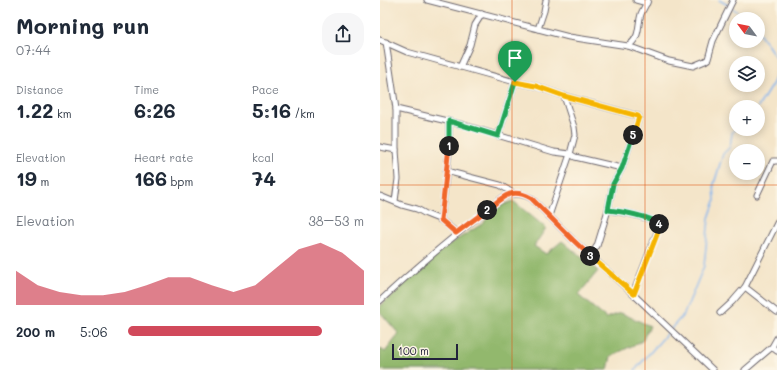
<!DOCTYPE html>
<html lang="en">
<head>
<meta charset="utf-8">
<style>
	body { margin:0; font-family:Mali,sans-serif; background:#f6f6f7; color:#1f2937; height:100vh; display:flex; flex-direction:column; font-size:15px; white-space:nowrap }
	* { box-sizing:border-box; margin:0 }
	p { font-size:13px; color:#747a83 }
	.icon { flex:none; width:22px; height:22px; fill:none; stroke:currentColor; stroke-width:2; stroke-linecap:round; stroke-linejoin:round }
	.map { position:relative; flex:1; overflow:hidden }
	.side { display:flex; flex-direction:column; background:#fff; width:380px }
	.side>* { flex:none }
	.needle { width:26px; rotate:302deg }
	.tools { position:absolute; left:349px; top:12px; display:grid; gap:8px }
	.tools a { display:grid; place-items:center; width:36px; height:36px; border-radius:50%; background:#fff; box-shadow:0 2px 10px #0003; font-size:20px }
	.scale { position:absolute; left:12px; bottom:10px; width:66px; box-sizing:border-box; padding-left:4px; border:2px solid #22223b; border-top:0; font-size:11px; line-height:14px; white-space:nowrap; color:#22223b; -webkit-text-stroke:3px #fcf5e5; paint-order:stroke }
	.pin { position:absolute; display:grid; place-items:center; width:34px; height:34px; color:#fff; margin:-41px -17px; border-radius:50% 50% 50% 0; rotate:-45deg; box-shadow:0 0 4px #0007 }
	.pin .icon { rotate:45deg }
	.km { position:absolute; width:20px; height:20px; margin:-10px; border-radius:50%; background:#222; color:#fff; font-size:11px; line-height:20px; text-align:center }
	.round { display:grid; place-items:center; flex:none; width:42px; height:42px; border-radius:16px; background:#f6f6f7 }
	.overview { display:flex; align-items:center; justify-content:space-between; height:68px; padding:0 16px }
	h1 { font-size:22px; font-weight:700; line-height:30px }
	.figures { display:grid; grid-template-columns:repeat(3,1fr); gap:6px; height:68px; padding:4px 16px }
	.figures div { display:grid; align-content:center }
	.figures b { font-size:20px; font-weight:700 }
	.figures small { font-size:11px; font-weight:400 }
	.figures p { font-size:11px }
	.chart { height:112px; padding:8px 16px }
	.chart p { display:flex; justify-content:space-between }
	.chart svg { width:100%; height:72px; margin-top:4px; fill:#d1495b; opacity:.7 }
	ul { padding:0 16px; list-style:none; font-size:13px }
	li { display:grid; grid-template-columns:64px 48px 1fr; align-items:center; height:30px }
	li i { height:10px; border-radius:5px; background:#d1495b }
	main { display:flex; flex:1; min-height:0 }
	.map>svg:first-child { display:block }
</style>
</head>
<body>
<main>
<section class="side">
<div class="overview"><div><h1>Morning run</h1><p>07:44</p></div><a class="round"><svg class="icon" aria-label="share" viewBox="0 0 24 24"><path d="M12 15V3M7 8l5-5 5 5M5 13v7h14v-7"/></svg></a></div>
<div class="figures">
<div><p>Distance</p><b>1.22<small> km</small></b></div>
<div><p>Time</p><b>6:26</b></div>
<div><p>Pace</p><b>5:16<small> /km</small></b></div>
</div>
<div class="figures">
<div><p>Elevation</p><b>19<small> m</small></b></div>
<div><p>Heart rate</p><b>166<small> bpm</small></b></div>
<div><p>kcal</p><b>74</b></div>
</div>
<div class="chart"><p><span>Elevation</span>38–53 m</p>
<svg viewBox="0 0 160 44" preserveAspectRatio="none"><path d="M0 44V23L10 32L20 36L30 38L40 38L50 36L60 32L70 27L80 27L90 32L100 36L110 32L120 21L130 10L140 6L150 12L160 23V44z"/></svg>
</div>
<ul>
<li><b>200 m</b>5:06<i style="width:82%"></i></li>
</ul>
</section>
<div class="map">
<svg width="397" height="370" viewBox="0 0 397 370">
	<rect width="100%" height="100%" fill="#fcf5e5"/>
	<filter id="ink" filterUnits="userSpaceOnUse"><feTurbulence type="fractalNoise" baseFrequency=".025" numOctaves="2"/><feDisplacementMap in="SourceGraphic" scale="8" xChannelSelector="R" yChannelSelector="G"/><feConvolveMatrix kernelMatrix="1 2 1 2 8 2 1 2 1" color-interpolation-filters="sRGB"/></filter>
	<filter id="wash" filterUnits="userSpaceOnUse"><feTurbulence type="fractalNoise" baseFrequency=".012" numOctaves="4" result="noise"/><feDisplacementMap in="SourceGraphic" scale="16" xChannelSelector="R" yChannelSelector="G"/><feGaussianBlur stdDeviation="0.9" result="paint"/><feColorMatrix in="noise" values="0 0 0 0 0 0 0 0 0 0 0 0 0 0 0 0 0 1.4 0 .05"/><feComposite in="paint" operator="in"/></filter>
	<g filter="url(#wash)">
		<rect width="100%" height="100%" fill="#f4e5c9"/>
		<!-- forest -->
		<path fill="#92b86d" stroke="#5a6d54" d="M133,201L166,228L154,246L166,254L182,241L218,271L198,295L226,318L241,313L270,326L262,341L231,356L228,370H0V348L5,352L19,334L0,312V305L14,295L42,266L73,242L102,224L118,207Z"/>
		<g fill="none" stroke-linecap="round" stroke-linejoin="round">
			<!-- stream -->
			<g stroke="#82b5ef" stroke-width="1.5">
				<path d="M339,0L348,5"/>
				<path d="M351,7L367,19"/>
				<path d="M378,31L397,59"/>
				<path d="M378,107L393,83L397,73"/>
				<path d="M255,370L304,314L324,266L329,218L335,201L334,184L343,154L350,147L352,133L356,128"/>
			</g>
		</g>
	</g>
	<g filter="url(#ink)">
		<g fill="none" stroke-linecap="round" stroke-linejoin="round">
			<defs>
				<g id="street">
					<path d="M47,0L189,37L248,46C261,37 257,27 261,14C263,9 266,5 268,0"/>
					<path d="M256,0L267,3"/>
					<path d="M158,29L164,11L166,0"/>
					<path d="M0,40L27,52L135,82L156,86L184,96L258,116L259,117L242,168"/>
					<path d="M6,42L16,109V150L18,179L15,201"/>
					<path d="M248,46L289,61L313,66L325,61L328,59L333,41L353,0"/>
					<path d="M80,67L90,45L95,25L102,14"/>
					<path d="M16,109L84,125L174,152L190,154L195,157L242,168L233,184L228,210L217,246L210,256"/>
					<path d="M69,121V151L61,220L77,233"/>
					<path d="M118,136L135,82"/>
					<path d="M0,147L16,150"/>
					<path d="M66,171L120,185L133,193"/>
					<path d="M377,195L393,161H397"/>
					<path d="M0,196L22,205L37,209L46,214L61,220"/>
					<path d="M228,210C241,212 271,216 280,225L253,294"/>
					<path d="M169,216L190,154L195,135L194,127L184,96"/>
					<path d="M365,287L397,312"/>
					<path d="M0,301C39,264 80,231 122,198C132,192 141,193 151,198L193,240L253,294L333,370"/>
					<path d="M340,313L352,302L365,287L397,223"/>
					<path d="M392,347L397,351"/>
					<path d="M365,370L392,347L397,338"/>
				</g>
			</defs>
			<!-- street casing -->
			<use href="#street" stroke="#6c666d" stroke-width="7"/>
			<!-- street -->
			<use href="#street" stroke="#fff" stroke-width="5"/>
		</g>
	</g>
	<g fill="none" stroke-linecap="round" stroke-linejoin="round" filter="url(#ink)">
		<defs>
			<path id="split-1" d="M69,146V121L118,136L135,82"/>
			<path id="split-2" d="M69,146L61,220L76,233L107,210"/>
			<path id="split-3" d="M107,210C123,197 131,187 151,198L193,240L210,256"/>
			<path id="split-4" d="M210,256L254,294L278,232L280,225L279,224"/>
			<path id="split-5" d="M253,135L242,168L233,184L228,210C240,211 272,217 279,224"/>
			<path id="split-6" d="M135,82L156,86L184,96L258,116L259,117L253,135"/>
		</defs>
		<!-- split-1 casing -->
		<use href="#split-1" stroke="#fff" stroke-width="8"/>
		<!-- split-2 casing -->
		<use href="#split-2" stroke="#fff" stroke-width="8"/>
		<!-- split-3 casing -->
		<use href="#split-3" stroke="#fff" stroke-width="8"/>
		<!-- split-4 casing -->
		<use href="#split-4" stroke="#fff" stroke-width="8"/>
		<!-- split-5 casing -->
		<use href="#split-5" stroke="#fff" stroke-width="8"/>
		<!-- split-6 casing -->
		<use href="#split-6" stroke="#fff" stroke-width="8"/>
		<!-- split-1 -->
		<use href="#split-1" stroke="#22a559" stroke-width="5"/>
		<!-- split-2 -->
		<use href="#split-2" stroke="#f0652b" stroke-width="5"/>
		<!-- split-3 -->
		<use href="#split-3" stroke="#f0652b" stroke-width="5"/>
		<!-- split-4 -->
		<use href="#split-4" stroke="#f5b400" stroke-width="5"/>
		<!-- split-5 -->
		<use href="#split-5" stroke="#22a559" stroke-width="5"/>
		<!-- split-6 -->
		<use href="#split-6" stroke="#f5b400" stroke-width="5"/>
	</g>
	<!-- grid -->
	<path fill="none" stroke="#de560e" stroke-width="1" stroke-opacity="0.55" d="M132,0V370M265,0V370M0,185H397"/>
</svg>
<div class="tools">
<a><svg class="needle" viewBox="-14 -14 28 28"><path d="M0-13l5 13h-10z" fill="#e53935"/><path d="M0 13l5-13h-10z" fill="#747a83"/></svg></a>
<a><svg class="icon" aria-label="layers" viewBox="0 0 24 24"><path d="M12 4l9 5-9 5-9-5zM3 14l9 5 9-5"/></svg></a>
<a>+</a>
<a>−</a>
</div>
<div class="scale">100 m</div>
<div class="pin" style="left:135px;top:82px;background:#1e9e55"><svg class="icon" aria-label="arrive" viewBox="0 0 24 24"><path d="M6 21V4h12l-3 4 3 4H6"/></svg></div>
<b class="km" style="left:69px;top:146px">1</b>
<b class="km" style="left:107px;top:210px">2</b>
<b class="km" style="left:210px;top:256px">3</b>
<b class="km" style="left:279px;top:224px">4</b>
<b class="km" style="left:253px;top:135px">5</b>
</div>
</main>
</body>
</html>
